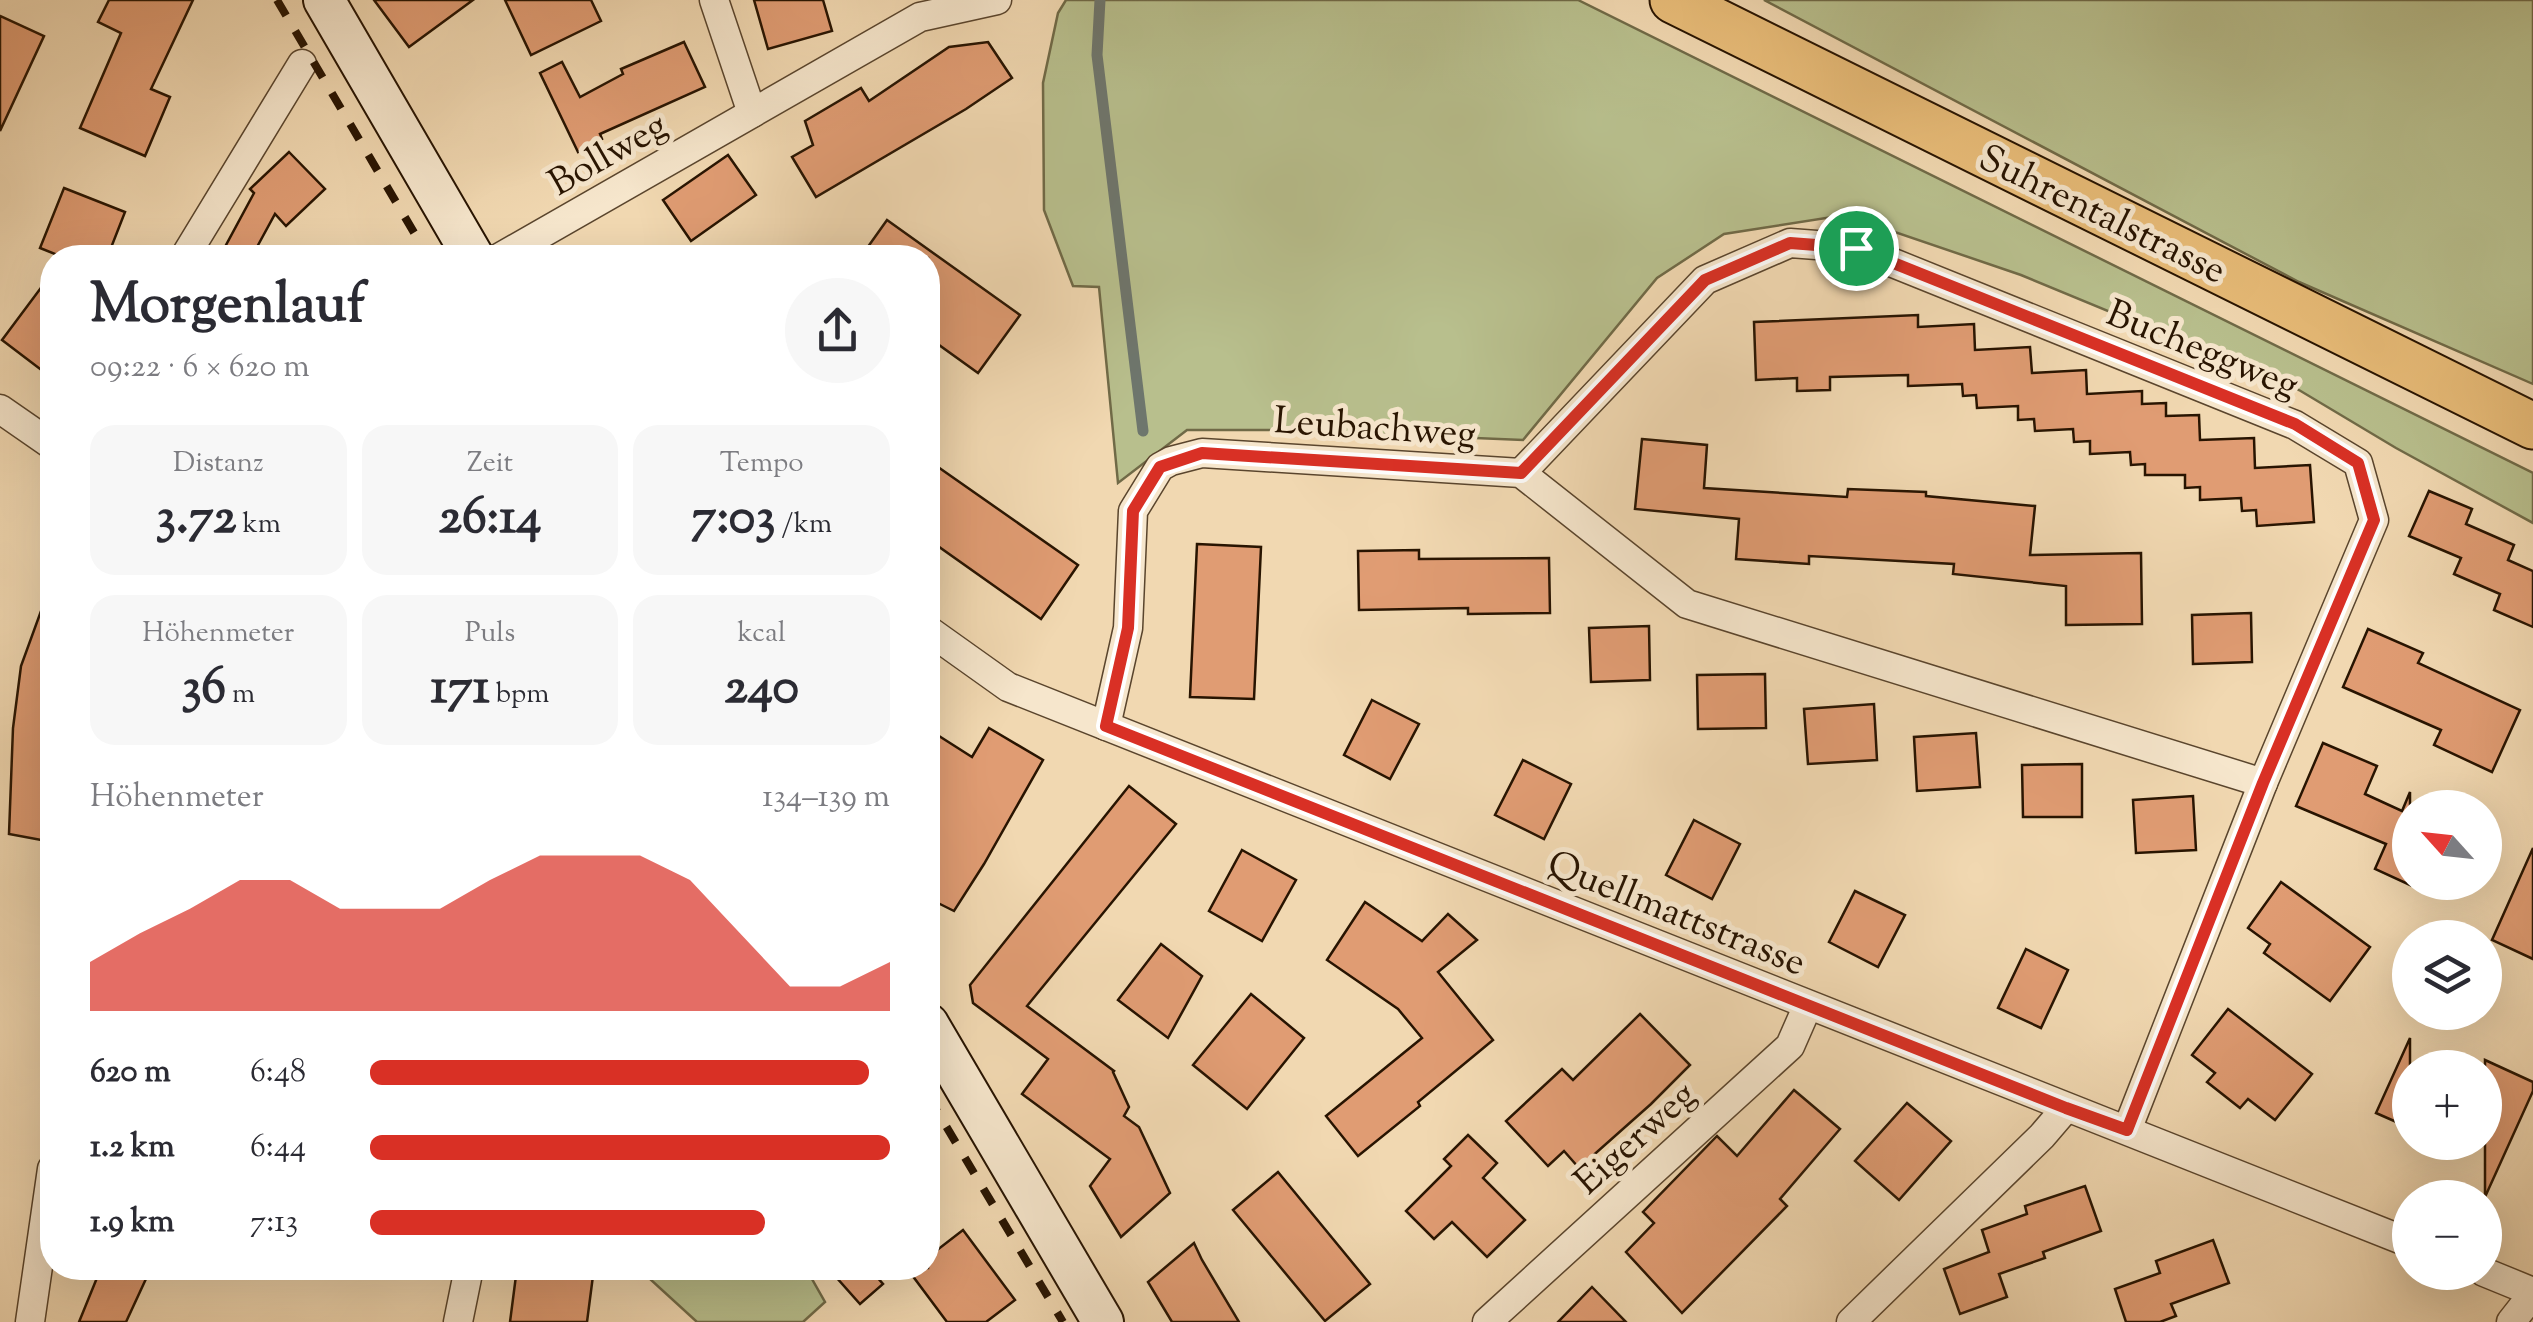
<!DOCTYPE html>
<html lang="de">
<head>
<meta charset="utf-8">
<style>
	body { margin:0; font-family:"Sorts Mill Goudy",serif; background:#f7f7f7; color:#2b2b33; height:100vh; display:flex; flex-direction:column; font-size:38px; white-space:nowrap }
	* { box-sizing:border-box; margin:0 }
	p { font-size:32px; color:#7c7c81 }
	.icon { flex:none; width:55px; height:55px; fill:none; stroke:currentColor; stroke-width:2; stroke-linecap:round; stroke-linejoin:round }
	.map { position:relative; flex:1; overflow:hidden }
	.drawer { position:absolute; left:40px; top:245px; width:900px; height:1035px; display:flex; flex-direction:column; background:#fff; border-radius:40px; box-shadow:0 10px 40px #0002 }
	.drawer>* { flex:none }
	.needle { width:65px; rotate:297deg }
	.fabs { position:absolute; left:2392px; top:790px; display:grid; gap:20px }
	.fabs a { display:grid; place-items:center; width:110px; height:110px; border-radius:50%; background:#fff; box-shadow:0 10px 40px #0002; font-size:50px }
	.pin { position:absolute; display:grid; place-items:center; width:85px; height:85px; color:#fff; margin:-42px; border:5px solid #fff; border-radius:50%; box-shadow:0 2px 10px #0007 }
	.round { display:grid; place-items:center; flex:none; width:105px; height:105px; border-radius:52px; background:#f7f7f7 }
	.headline { display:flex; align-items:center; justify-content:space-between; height:170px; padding:0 50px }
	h1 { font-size:55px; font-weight:700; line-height:75px }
	.metrics { display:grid; grid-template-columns:repeat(3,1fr); gap:15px; height:170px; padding:10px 50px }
	.metrics div { display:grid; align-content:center; border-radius:25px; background:#f7f7f7; text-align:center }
	.metrics b { font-size:50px; font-weight:700 }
	.metrics small { font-size:28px; font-weight:400 }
	.metrics p { font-size:28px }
	.chart { height:280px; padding:20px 50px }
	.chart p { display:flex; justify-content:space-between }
	.chart svg { width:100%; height:180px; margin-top:10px; fill:#d93025; opacity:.7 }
	ul { padding:0 50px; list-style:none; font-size:32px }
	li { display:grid; grid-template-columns:160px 120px 1fr; align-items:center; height:75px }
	li i { height:25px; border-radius:12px; background:#d93025 }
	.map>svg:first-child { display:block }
</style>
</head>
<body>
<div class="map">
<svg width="2533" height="1322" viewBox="0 0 2533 1322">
	<rect width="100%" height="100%" fill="#f1d8b1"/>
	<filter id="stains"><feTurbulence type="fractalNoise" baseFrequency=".002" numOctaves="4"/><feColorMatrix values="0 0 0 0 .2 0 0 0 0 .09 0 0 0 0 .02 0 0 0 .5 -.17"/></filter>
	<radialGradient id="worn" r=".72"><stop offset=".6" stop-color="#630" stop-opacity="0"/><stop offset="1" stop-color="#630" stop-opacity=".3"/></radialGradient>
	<!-- green -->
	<g fill="#b8bf8d" stroke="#706a47" stroke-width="2.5">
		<path d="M1066,0H1578L2533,473V523L2396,448L2299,390L2021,275L1845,215L1724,234L1657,278L1523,440L1282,430H1187L1118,483L1099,287L1073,286L1044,210L1043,83L1058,13Z"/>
		<path d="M1764,0H2533V384L2299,282Z"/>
		<path d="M638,1268H825L812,1279L825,1302L803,1322H697Z"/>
	</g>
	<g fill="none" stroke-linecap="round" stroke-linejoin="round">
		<!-- stream -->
		<path stroke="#6e766d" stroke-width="11" d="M1100,0L1097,55L1143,431"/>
	</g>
	<!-- building -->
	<g fill="#e09c73" stroke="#281401" stroke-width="2.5">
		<path d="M109,0H193L151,89L170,97L145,156L80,128L121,33L98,22Z"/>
		<path d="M374,0H473L409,47Z"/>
		<path d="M505,0H591L601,21L531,55Z"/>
		<path d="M754,0H823L832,31L768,49Z"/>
		<path d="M0,16L44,36L0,131Z"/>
		<path d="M684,42L705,87L600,134L602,139L578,152L540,73L562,62L580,97L623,74L621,69Z"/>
		<path d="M988,42L1012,78L966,109L816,197L792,157L813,145L805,121L861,88L869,101L949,47Z"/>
		<path d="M289,152L325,189L286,226L275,214L251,258H219L254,193L250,189Z"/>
		<path d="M728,155L756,195L691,241L663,200Z"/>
		<path d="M64,188L125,212L107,258H65L40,248Z"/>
		<path d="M887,220L1020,315L978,373L928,337V258H860Z"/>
		<path d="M52,273V378L2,340Z"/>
		<path d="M1918,315V327L1974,324L1975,350L2030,347L2032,373L2086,370L2087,394L2142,391V404L2166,403V416L2199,415L2200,440L2254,438L2255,468L2310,465L2314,522L2257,526L2256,510L2242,511L2241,498L2200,500V487L2185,488V475H2145V464L2131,465L2130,452L2090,454V441L2074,442L2073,429L2035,431L2034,419L2018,420V406L1977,408L1976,395L1963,396L1962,384L1908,386V375L1830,377V390L1797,391V378L1756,380L1754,322Z"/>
		<path d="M1642,439L1707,445L1704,488L1847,497L1848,489L1926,492V496L2035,506L2030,555L2141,553L2142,624L2066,625V586L1953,574L1954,564L1809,556V564L1736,559L1739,519L1635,509Z"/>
		<path d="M928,460L1078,565L1041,619L928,539Z"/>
		<path d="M2429,491L2472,509L2466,524L2514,545L2508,560L2533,571V627L2494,610L2500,594L2454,574L2461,558L2409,536Z"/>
		<path d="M1197,544L1261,547L1254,699L1190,697Z"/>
		<path d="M1419,550V559L1549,558L1550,613L1468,614V608L1359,610L1358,551Z"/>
		<path d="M49,589L52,590V842L9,834L13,728L21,666Z"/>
		<path d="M2251,613L2252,662L2193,664L2192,615Z"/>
		<path d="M1649,626L1650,680L1591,682L1589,628Z"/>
		<path d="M2368,629L2423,653L2418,663L2520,710L2492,772L2434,745L2441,730L2343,687Z"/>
		<path d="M1765,674L1766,728L1698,729L1697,675Z"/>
		<path d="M1372,700L1419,724L1390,779L1344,755Z"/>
		<path d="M1874,704L1877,760L1808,764L1804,709Z"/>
		<path d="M989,728L1043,760L984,864L954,911L928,898V729L972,757Z"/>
		<path d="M1976,733L1980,787L1917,791L1914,737Z"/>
		<path d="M2323,743L2377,766L2365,794L2402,811L2410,792V885L2375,869L2386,844L2296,806Z"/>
		<path d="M1523,760L1571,784L1544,839L1495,815Z"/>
		<path d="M2082,764V817H2023L2022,765Z"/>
		<path d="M1129,786L1176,824L1027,1006L1114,1071L1113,1072L1129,1107L1124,1116L1139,1127L1170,1193L1121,1237L1090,1186L1110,1159L1022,1094L1048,1059L973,1003L970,985Z"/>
		<path d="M2193,796L2196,850L2136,853L2133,800Z"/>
		<path d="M1694,820L1740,844L1712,899L1666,875Z"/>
		<path d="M2533,848V959L2492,940Z"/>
		<path d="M1242,850L1296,880L1262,941L1209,911Z"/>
		<path d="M2281,882L2370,947L2330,1001L2264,953L2270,944L2248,928Z"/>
		<path d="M1855,891L1905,915L1878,967L1829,942Z"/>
		<path d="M1365,902L1422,941L1448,914L1477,940L1438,972L1493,1040L1418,1102L1420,1106L1358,1156L1326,1116L1422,1038L1398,1009L1327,960Z"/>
		<path d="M1161,944L1202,976L1168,1038L1118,1000Z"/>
		<path d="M2026,949L2068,970L2041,1028L1998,1008Z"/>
		<path d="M1251,994L1304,1038L1247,1109L1193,1065Z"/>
		<path d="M2228,1009L2312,1074L2275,1120L2248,1099L2240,1108L2207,1082L2215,1073L2192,1055Z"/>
		<path d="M1640,1014L1690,1065L1651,1104L1579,1168L1564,1151L1548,1166L1506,1121L1562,1069L1573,1080Z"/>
		<path d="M2410,1038V1128L2376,1113Z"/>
		<path d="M2485,1060L2533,1082V1091L2485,1197Z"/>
		<path d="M1794,1090L1840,1129L1780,1199L1787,1206L1682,1313L1626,1252L1654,1223L1643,1212L1717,1136L1737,1156Z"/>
		<path d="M1907,1103L1951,1141L1899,1200L1855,1161Z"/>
		<path d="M1468,1135L1497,1163L1483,1178L1525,1220L1487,1257L1452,1222L1434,1239L1406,1211L1451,1166L1444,1159Z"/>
		<path d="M1278,1172L1370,1284L1325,1321L1233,1210Z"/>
		<path d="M2085,1186L2101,1231L2043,1252L2045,1258L1999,1274L2007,1297L1960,1314L1944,1269L1989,1252L1982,1230L2027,1214L2025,1206Z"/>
		<path d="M963,1230L1015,1300L986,1322H947L909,1271L914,1268H928V1257Z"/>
		<path d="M2213,1240L2229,1283L2171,1304L2176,1316L2160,1322H2126L2115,1289L2160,1273L2156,1261Z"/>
		<path d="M1194,1243L1202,1260L1239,1322H1172L1148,1282Z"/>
		<path d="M101,1268H151L126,1322H79Z"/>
		<path d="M517,1268H594L587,1322H510Z"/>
		<path d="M828,1268H869L883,1284L860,1304Z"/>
		<path d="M1592,1287L1626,1322H1558Z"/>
	</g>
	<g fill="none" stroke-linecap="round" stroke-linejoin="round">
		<defs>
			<g id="minor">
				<path d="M714,0L752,113"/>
				<path d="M184,258L302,64"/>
				<path d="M499,258L920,17L997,0"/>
				<path d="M0,409L52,445"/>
				<path d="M1521,473L1705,280L1790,243L1856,248L2295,425L2358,463L2374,520L2263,783L2127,1130"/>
				<path d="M928,630L1008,687L2410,1243"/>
				<path d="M1106,726L1128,628L1133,511L1160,467L1171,461L1202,453L1521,473L1687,604L2263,783"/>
				<path d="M2484,1272L2533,1292"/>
				<path d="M30,1322L52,1169"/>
				<path d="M458,1322L469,1268"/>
				<path d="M1487,1322L1790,1046L1808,1005"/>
				<path d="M1851,1322L2042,1136L2066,1108"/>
				<path d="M2511,1322L2533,1294"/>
			</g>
			<g id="secondary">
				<path d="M324,0L474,258"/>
				<path d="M928,1024L1103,1322"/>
			</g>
			<path id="primary" d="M1673,0L2533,426"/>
		</defs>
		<!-- minor casing -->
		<use href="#minor" stroke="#5a452d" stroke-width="31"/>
		<!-- secondary casing -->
		<use href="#secondary" stroke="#281401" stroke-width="44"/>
		<!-- primary casing -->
		<use href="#primary" stroke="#281401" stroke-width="49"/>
		<!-- minor -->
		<use href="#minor" stroke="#f6e6cc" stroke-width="28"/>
		<!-- secondary -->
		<use href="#secondary" stroke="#f6e6cc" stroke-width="40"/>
		<!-- primary -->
		<use href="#primary" stroke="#e8bc78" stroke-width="45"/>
		<!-- rail -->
		<g stroke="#281401" stroke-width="8" stroke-dasharray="18 18" stroke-linecap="butt">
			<path d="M277,0L429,258"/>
			<path d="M928,1096L1063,1322"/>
		</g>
	</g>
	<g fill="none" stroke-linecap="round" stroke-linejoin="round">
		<defs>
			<path id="route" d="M1790,243L1856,248L2295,424L2358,463L2374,520L2263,783L2127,1130L2066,1108L1106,726L1128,628L1133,511L1160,467L1202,453L1521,473L1705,280Z"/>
		</defs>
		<!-- route casing -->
		<use href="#route" stroke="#fff" stroke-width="20"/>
		<!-- route -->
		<use href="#route" stroke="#d93025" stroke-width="12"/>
	</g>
	<g text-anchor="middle" stroke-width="10" stroke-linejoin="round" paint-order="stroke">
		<!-- street labels -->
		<g font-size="38" fill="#281401" stroke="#f6e6cc">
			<text transform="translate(607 153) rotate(-30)" y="13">Bollweg</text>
			<text transform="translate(2103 213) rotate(26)" y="13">Suhrentalstrasse</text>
			<text transform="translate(2203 348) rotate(22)" y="13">Bucheggweg</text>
			<text transform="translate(1375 426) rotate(4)" y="13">Leubachweg</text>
			<text transform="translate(1677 912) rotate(22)" y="13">Quellmattstrasse</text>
			<text transform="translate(1634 1137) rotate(-42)" y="13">Eigerweg</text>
		</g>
	</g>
	<rect width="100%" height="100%" filter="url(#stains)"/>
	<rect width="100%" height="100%" fill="url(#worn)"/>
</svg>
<div class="fabs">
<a><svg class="needle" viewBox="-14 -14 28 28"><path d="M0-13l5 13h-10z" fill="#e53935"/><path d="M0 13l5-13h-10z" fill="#7c7c81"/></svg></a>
<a><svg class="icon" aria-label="layers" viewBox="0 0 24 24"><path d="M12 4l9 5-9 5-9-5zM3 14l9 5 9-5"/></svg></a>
<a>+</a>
<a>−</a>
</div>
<div class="pin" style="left:1856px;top:248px;background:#1e9e55"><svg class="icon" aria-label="arrive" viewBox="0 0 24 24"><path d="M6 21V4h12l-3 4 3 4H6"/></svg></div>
<section class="drawer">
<div class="headline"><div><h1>Morgenlauf</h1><p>09:22 · 6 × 620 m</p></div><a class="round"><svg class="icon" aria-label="share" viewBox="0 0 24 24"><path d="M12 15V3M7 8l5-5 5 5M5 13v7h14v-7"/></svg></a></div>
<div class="metrics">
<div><p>Distanz</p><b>3.72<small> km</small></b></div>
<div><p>Zeit</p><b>26:14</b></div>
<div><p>Tempo</p><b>7:03<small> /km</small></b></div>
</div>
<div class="metrics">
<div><p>Höhenmeter</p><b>36<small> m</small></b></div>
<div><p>Puls</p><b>171<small> bpm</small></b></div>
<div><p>kcal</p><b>240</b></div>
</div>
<div class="chart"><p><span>Höhenmeter</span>134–139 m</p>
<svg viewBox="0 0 160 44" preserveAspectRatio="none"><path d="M0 44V32L10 25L20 19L30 12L40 12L50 19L60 19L70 19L80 12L90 6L100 6L110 6L120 12L130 25L140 38L150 38L160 32V44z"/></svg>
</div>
<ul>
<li><b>620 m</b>6:48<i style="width:96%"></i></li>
<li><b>1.2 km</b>6:44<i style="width:100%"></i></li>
<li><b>1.9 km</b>7:13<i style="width:76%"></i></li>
</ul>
</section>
</div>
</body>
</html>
